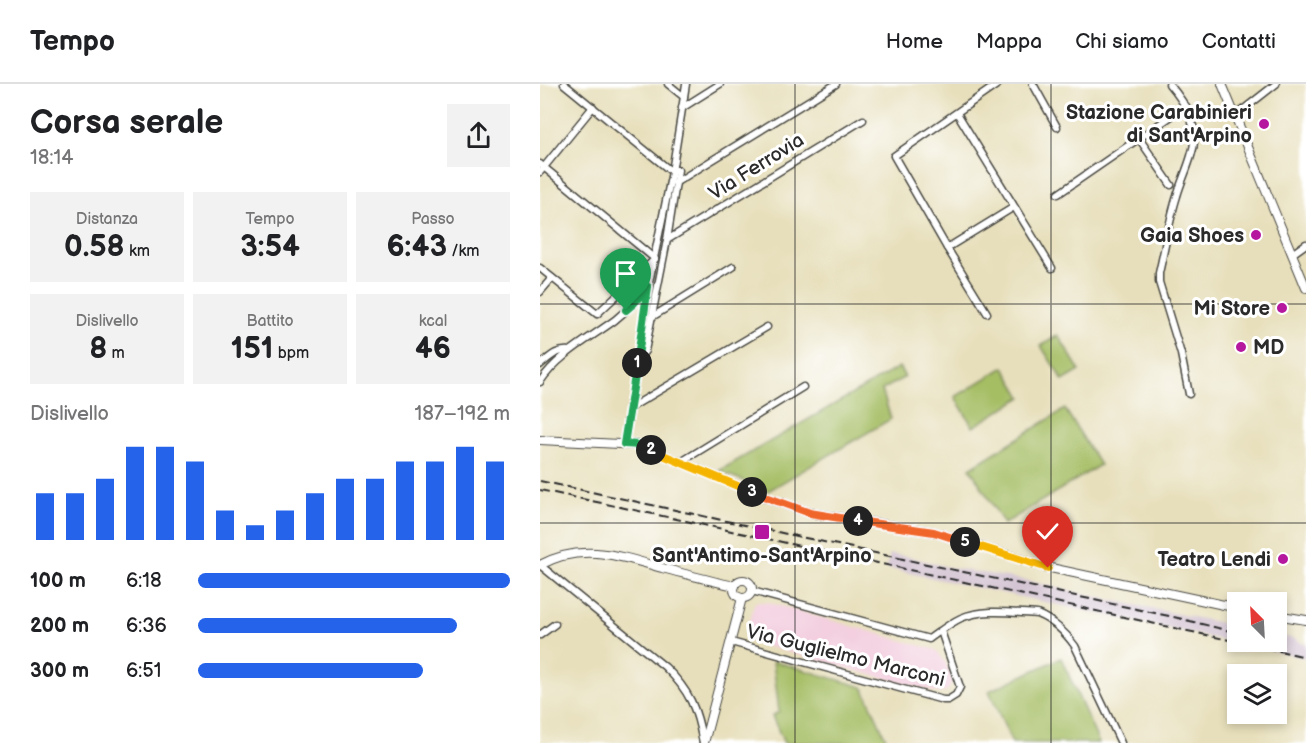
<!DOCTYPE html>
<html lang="it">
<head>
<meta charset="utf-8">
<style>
	body { margin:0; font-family:"Balsamiq Sans",sans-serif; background:#f2f2f2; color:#202124; height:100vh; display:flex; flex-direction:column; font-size:22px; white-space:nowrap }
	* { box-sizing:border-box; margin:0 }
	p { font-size:20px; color:#757577 }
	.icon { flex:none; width:33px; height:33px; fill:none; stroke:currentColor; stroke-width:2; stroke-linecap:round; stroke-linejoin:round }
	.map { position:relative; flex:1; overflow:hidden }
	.side { display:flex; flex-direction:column; background:#fff; width:540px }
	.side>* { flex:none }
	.needle { width:39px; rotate:336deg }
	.tools { position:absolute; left:687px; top:508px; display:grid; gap:12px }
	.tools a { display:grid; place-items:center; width:60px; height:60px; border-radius:0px; background:#fff; box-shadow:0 3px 9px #0003; font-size:30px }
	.pin { position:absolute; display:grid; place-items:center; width:51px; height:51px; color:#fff; margin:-62px -26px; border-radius:50% 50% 50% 0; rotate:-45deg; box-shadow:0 0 6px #0007 }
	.pin .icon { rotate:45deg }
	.km { position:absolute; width:30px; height:30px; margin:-15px; border-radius:50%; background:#222; color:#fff; font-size:16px; line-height:30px; text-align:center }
	.round { display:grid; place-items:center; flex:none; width:63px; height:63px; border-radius:0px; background:#f2f2f2 }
	.overview { display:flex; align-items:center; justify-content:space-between; height:102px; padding:0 30px }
	h1 { font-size:33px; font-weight:600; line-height:45px }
	.figures { display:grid; grid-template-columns:repeat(3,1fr); gap:9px; height:102px; padding:6px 30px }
	.figures div { display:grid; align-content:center; border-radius:0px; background:#f2f2f2; text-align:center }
	.figures b { font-size:30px; font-weight:600 }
	.figures small { font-size:16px; font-weight:400 }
	.figures p { font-size:16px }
	.chart { height:168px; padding:12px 30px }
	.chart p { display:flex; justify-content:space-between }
	.chart svg { width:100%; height:108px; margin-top:6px; stroke:#2563eb; stroke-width:6 }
	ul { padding:0 30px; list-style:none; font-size:20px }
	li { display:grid; grid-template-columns:96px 72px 1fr; align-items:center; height:45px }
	li i { height:15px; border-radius:8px; background:#2563eb }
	header { display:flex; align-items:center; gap:36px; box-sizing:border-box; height:84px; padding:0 30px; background:#fff; border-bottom:2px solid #e0e0e0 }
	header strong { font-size:28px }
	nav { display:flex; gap:33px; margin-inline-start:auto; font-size:21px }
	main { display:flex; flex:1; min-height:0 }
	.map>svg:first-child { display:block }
</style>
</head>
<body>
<header>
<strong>Tempo</strong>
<nav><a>Home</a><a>Mappa</a><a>Chi siamo</a><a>Contatti</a></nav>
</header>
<main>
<section class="side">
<div class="overview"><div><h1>Corsa serale</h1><p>18:14</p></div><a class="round"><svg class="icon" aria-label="share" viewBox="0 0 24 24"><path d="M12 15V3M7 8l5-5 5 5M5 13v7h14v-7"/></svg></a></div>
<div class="figures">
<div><p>Distanza</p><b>0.58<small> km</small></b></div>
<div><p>Tempo</p><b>3:54</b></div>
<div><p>Passo</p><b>6:43<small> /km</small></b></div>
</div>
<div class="figures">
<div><p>Dislivello</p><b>8<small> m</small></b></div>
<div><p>Battito</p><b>151<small> bpm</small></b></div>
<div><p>kcal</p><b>46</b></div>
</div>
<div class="chart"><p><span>Dislivello</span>187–192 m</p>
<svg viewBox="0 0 160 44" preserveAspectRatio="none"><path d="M5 44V25M15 44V25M25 44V19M35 44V6M45 44V6M55 44V12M65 44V32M75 44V38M85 44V32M95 44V25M105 44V19M115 44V19M125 44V12M135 44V12M145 44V6M155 44V12"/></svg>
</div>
<ul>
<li><b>100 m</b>6:18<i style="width:100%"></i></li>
<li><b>200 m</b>6:36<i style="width:83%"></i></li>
<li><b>300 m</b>6:51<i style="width:72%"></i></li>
</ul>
</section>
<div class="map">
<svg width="766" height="659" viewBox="0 0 766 659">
	<rect width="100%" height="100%" fill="#fff"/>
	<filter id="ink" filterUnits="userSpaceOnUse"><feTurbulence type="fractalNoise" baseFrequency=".0167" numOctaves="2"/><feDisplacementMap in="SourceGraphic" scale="12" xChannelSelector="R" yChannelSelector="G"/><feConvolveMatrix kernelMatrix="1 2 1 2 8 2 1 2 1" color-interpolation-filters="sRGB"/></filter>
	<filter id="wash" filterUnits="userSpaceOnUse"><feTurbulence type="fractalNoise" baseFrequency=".008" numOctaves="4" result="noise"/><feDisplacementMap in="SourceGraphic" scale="24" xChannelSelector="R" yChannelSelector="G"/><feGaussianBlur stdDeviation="1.35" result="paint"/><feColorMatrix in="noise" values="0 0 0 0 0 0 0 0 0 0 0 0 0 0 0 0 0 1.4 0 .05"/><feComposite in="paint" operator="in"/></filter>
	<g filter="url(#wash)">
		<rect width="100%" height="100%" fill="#e7dfbb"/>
		<!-- built -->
		<path fill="#f3cfdf" d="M215,518H227L396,566L405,578L412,593V599L407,607L399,609L210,558L206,551Z"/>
		<!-- industrial -->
		<path fill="#cfbdce" d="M350,470L371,473L407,483L484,496L571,516L686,540L697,543L698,558H736L737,551L756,555L761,559L766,560V574L346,484Z"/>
		<!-- green -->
		<g fill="#a5bd63" stroke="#687447" stroke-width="1.5">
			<path d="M518,251L540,287L523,297L501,262Z"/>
			<path d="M359,283L365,293L342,306L351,335L228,407L179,387Z"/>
			<path d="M464,283L482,313L433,343L415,313Z"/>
			<path d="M525,325L560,381L464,440L430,384Z"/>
			<path d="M521,574L559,659H472L449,607Z"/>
			<path d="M233,577L323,603L348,659H244L232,632L239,628Z"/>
		</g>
	</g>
	<g filter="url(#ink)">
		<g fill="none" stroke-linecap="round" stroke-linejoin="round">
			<defs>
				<g id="minor">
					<path d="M24,0L132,88L135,86H138L127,156L105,267L98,276"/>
					<path d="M128,0L144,13"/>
					<path d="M493,0L517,43"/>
					<path d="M629,0C647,21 661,44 651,72C647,86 641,98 637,112C629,137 625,164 619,189V198L641,270L649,310"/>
					<path d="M142,24L180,0"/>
					<path d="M417,29L512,184"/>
					<path d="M695,32L736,0"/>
					<path d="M598,53L631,101"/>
					<path d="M0,80L115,175L57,230L0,184"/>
					<path d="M0,88L53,23"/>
					<path d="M135,99L296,0"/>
					<path d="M518,110L646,22"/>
					<path d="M127,156L323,36"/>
					<path d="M407,164L474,123"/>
					<path d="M752,170L766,160"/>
					<path d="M0,208L12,194"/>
					<path d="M447,229L407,164L354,72L458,0"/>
					<path d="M112,233L193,183"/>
					<path d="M0,281C10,273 17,265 30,267"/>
					<path d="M0,298C18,271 49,255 75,236C87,226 98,215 108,203"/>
					<path d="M90,324L227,243"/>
					<path d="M84,360L104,238L108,203L132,88L146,0"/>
					<path d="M141,378L263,303"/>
					<path d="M0,481L125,583C150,607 157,625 163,659"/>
					<path d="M212,507L389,555C399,548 410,539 421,534C444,524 473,529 497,530C512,536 526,549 535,562L581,659"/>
					<path d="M0,551L15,540"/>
					<path d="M191,558L403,616H408L416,611L420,603L401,547"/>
				</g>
				<g id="tertiary">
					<path d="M682,0L766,204"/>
					<path d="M0,356L99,361L225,413L270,429L394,448L506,483L698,524"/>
					<path d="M0,481C42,458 80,472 122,484C146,490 170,497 195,502"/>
					<circle cx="203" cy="505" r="9"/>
					<path d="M736,531L766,536"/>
					<path d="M164,659L202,514"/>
				</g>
			</defs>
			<!-- minor casing -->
			<use href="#minor" stroke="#474641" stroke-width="9"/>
			<!-- tertiary casing -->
			<use href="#tertiary" stroke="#474641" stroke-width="10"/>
			<!-- minor -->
			<use href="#minor" stroke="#fff" stroke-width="6"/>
			<!-- tertiary -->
			<use href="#tertiary" stroke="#fff" stroke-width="8"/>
			<!-- rail -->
			<g stroke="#2b2b2b" stroke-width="2" stroke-dasharray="9 4.5" stroke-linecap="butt">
				<path d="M0,397L638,534L698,549"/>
				<path d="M0,406L146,437L689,556"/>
				<path d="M699,558L766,573"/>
			</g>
		</g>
	</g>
	<g fill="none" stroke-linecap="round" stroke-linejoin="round" filter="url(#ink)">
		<defs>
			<path id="split-1" d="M86,226L93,220L108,203L97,279"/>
			<path id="split-2" d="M97,279L84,360L99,361L111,366"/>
			<path id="split-3" d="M111,366L212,408"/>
			<path id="split-4" d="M212,408L270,429L318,437"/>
			<path id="split-5" d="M318,437L394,448L425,458"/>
			<path id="split-6" d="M425,458L508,484"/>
		</defs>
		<!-- split-1 casing -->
		<use href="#split-1" stroke="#fff" stroke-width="12"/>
		<!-- split-2 casing -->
		<use href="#split-2" stroke="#fff" stroke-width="12"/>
		<!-- split-3 casing -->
		<use href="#split-3" stroke="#fff" stroke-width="12"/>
		<!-- split-4 casing -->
		<use href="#split-4" stroke="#fff" stroke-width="12"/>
		<!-- split-5 casing -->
		<use href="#split-5" stroke="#fff" stroke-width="12"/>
		<!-- split-6 casing -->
		<use href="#split-6" stroke="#fff" stroke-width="12"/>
		<!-- split-1 -->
		<use href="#split-1" stroke="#22a559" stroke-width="8"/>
		<!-- split-2 -->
		<use href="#split-2" stroke="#22a559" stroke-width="8"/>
		<!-- split-3 -->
		<use href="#split-3" stroke="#f5b400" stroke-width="8"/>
		<!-- split-4 -->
		<use href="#split-4" stroke="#f0652b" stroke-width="8"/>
		<!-- split-5 -->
		<use href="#split-5" stroke="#f0652b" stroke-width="8"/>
		<!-- split-6 -->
		<use href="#split-6" stroke="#f5b400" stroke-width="8"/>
	</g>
	<!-- grid -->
	<path fill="none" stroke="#2b2b2b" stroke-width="1.5" stroke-opacity="0.55" d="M255,0V659M511,0V659M0,220H766M0,439H766"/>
	<!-- markers -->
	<g fill="#b5179e" stroke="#fff" stroke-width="2">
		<circle cx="724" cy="40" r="6"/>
		<circle cx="716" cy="151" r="6"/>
		<circle cx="742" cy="224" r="6"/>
		<circle cx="701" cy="263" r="6"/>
		<rect x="214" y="440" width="16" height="16" rx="3"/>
		<circle cx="743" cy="475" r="6"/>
	</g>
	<g text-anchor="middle" stroke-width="6" stroke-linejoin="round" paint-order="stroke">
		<!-- poi labels -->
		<g font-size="20" font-weight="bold" fill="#2b2b2b" stroke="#fff" text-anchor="end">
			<text x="712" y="35">Stazione Carabinieri<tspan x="712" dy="23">di Sant'Arpino</tspan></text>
			<text x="704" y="158">Gaia Shoes</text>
			<text x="730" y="231">Mi Store</text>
			<text x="713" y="270" text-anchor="start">MD</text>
			<text x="222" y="478" text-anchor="middle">Sant'Antimo-Sant'Arpino</text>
			<text x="731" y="482">Teatro Lendi</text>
		</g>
		<!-- street labels -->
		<g font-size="20" fill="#2b2b2b" stroke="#fff">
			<text transform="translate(216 82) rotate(-32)" y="7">Via Ferrovia</text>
			<text transform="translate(306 571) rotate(14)" y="7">Via Guglielmo Marconi</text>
		</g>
	</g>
</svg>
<div class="tools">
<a><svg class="needle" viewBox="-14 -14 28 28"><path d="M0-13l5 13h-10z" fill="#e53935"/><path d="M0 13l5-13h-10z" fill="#757577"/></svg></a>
<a><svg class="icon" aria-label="layers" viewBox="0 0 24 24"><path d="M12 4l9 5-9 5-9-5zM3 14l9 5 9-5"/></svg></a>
</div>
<div class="pin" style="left:86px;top:226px;background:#1e9e55"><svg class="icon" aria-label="arrive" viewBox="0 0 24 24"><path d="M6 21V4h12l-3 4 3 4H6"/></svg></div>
<div class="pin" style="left:508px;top:484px;background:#d93025"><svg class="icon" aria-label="check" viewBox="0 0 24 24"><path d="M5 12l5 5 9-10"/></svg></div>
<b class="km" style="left:97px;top:279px">1</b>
<b class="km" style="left:111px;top:366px">2</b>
<b class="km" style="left:212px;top:408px">3</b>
<b class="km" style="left:318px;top:437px">4</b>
<b class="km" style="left:425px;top:458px">5</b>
</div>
</main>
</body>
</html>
